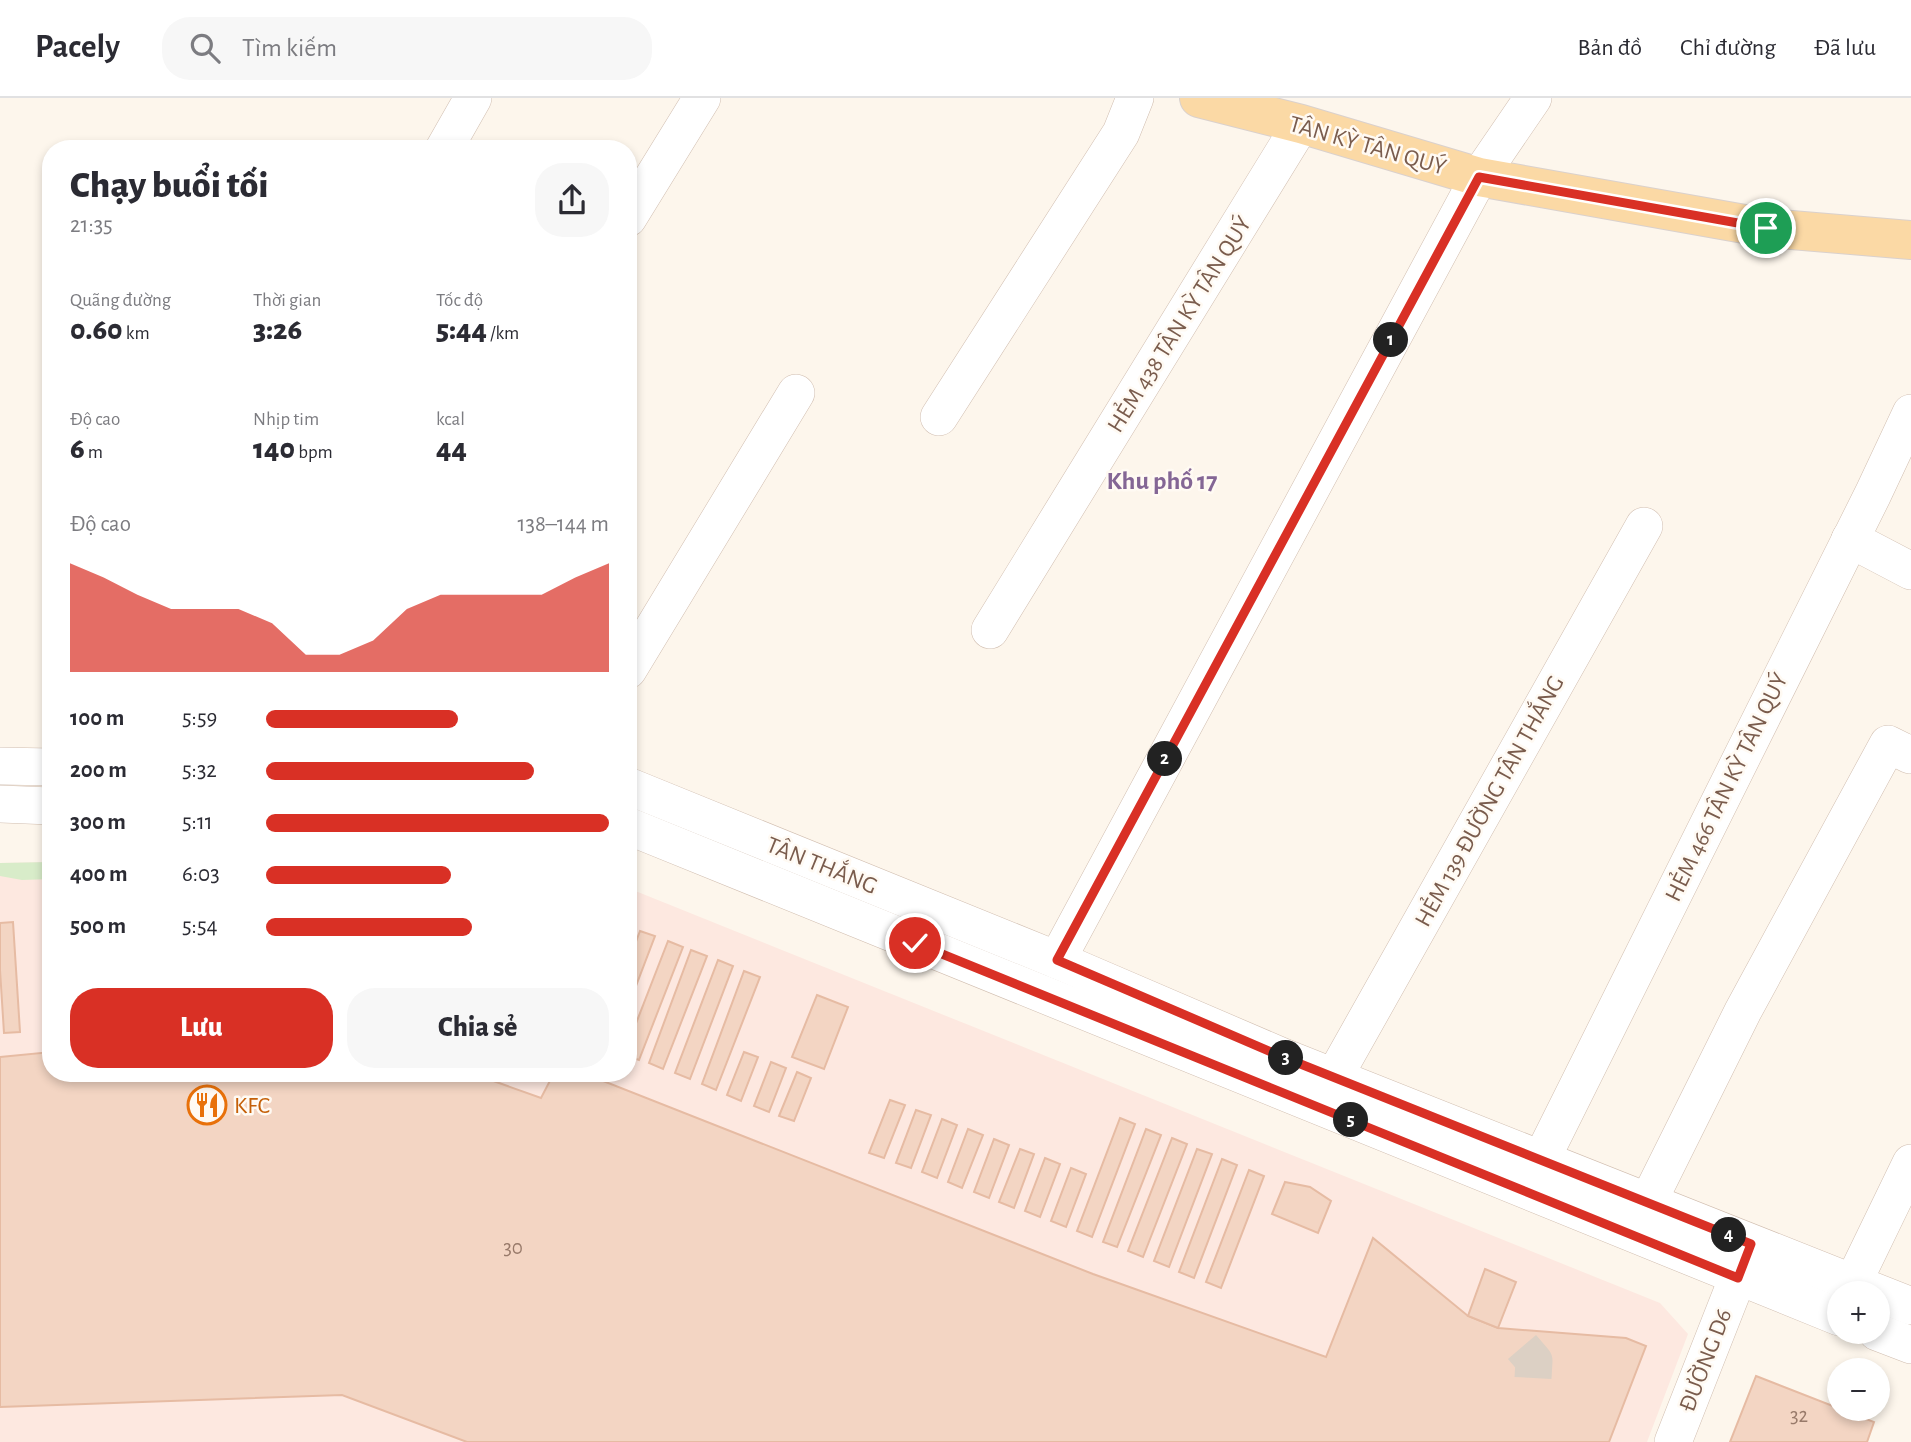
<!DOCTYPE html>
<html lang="vi">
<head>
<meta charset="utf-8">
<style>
	body { margin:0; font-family:"Alegreya Sans",sans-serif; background:#f7f7f7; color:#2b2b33; height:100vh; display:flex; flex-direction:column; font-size:26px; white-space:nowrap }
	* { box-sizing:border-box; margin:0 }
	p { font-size:23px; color:#7c7c81 }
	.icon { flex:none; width:38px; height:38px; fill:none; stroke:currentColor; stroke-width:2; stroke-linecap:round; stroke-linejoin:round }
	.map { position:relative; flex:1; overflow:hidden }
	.drawer { position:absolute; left:42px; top:42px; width:595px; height:942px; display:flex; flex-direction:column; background:#fff; border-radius:28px; box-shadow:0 4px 10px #0003 }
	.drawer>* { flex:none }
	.fabs { position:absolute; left:1827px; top:1183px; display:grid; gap:14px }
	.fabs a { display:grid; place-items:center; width:63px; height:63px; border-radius:50%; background:#fff; box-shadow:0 4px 10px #0003; font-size:35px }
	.pin { position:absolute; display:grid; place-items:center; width:60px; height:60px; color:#fff; margin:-30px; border:4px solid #fff; border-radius:50%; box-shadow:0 2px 7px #0007 }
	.km { position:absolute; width:35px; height:35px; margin:-18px; border-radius:50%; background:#222; color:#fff; font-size:19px; line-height:35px; text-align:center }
	.round { display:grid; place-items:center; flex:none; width:74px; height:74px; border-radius:28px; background:#f7f7f7 }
	.summary { display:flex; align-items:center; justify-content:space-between; height:119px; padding:0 28px }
	h1 { font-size:38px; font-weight:800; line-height:52px }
	.metrics { display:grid; grid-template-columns:repeat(3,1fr); gap:10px; height:119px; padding:7px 28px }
	.metrics div { display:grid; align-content:center }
	.metrics b { font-size:30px; font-weight:800 }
	.metrics small { font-size:19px; font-weight:400 }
	.metrics p { font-size:19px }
	.chart { height:196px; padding:14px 28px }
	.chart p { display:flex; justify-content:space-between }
	.chart svg { width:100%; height:126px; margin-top:7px; fill:#d93025; opacity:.7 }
	.primary-button { display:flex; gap:14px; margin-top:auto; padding:14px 28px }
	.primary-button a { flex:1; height:80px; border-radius:28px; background:#d93025; color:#fff; font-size:28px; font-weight:800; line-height:80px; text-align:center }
	.primary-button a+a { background:#f7f7f7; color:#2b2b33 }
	ul { padding:0 28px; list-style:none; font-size:23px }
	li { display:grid; grid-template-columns:112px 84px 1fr; align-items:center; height:52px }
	li i { height:18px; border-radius:9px; background:#d93025 }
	header { display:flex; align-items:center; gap:42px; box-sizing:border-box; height:98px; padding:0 35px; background:#fff; border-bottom:2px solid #e1e1e2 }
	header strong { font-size:33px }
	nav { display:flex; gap:38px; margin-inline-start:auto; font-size:24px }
	.search { width:490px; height:63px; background:#f7f7f7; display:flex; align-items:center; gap:18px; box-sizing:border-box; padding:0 24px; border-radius:28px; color:#7c7c81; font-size:26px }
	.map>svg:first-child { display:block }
</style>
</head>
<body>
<header>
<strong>Pacely</strong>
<div class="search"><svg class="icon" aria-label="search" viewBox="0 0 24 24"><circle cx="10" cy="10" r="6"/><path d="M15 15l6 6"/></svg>Tìm kiếm</div>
<nav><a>Bản đồ</a><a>Chỉ đường</a><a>Đã lưu</a></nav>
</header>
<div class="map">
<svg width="1911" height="1344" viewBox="0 0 1911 1344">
	<rect width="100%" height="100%" fill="#fdf6ec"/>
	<!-- commercial -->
	<path fill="#fde8e0" d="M51,764V975H628V790L1660,1205L1688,1236L1647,1344H0V765Z"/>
	<!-- green -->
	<path fill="#d8ecc9" d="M51,764V781L22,782L0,778V765Z"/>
	<!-- building -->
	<g fill="#f3d5c3" stroke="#e6bba3" stroke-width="2">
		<path d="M13,824L20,934L4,935L0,872V825Z"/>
		<path d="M640,833L655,838L628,909V865Z"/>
		<path d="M668,843L683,849L639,962L628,958V946Z"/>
		<path d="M691,852L707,858L663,971L649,965Z"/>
		<path d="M718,862L733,868L690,981L675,975Z"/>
		<path d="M744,873L760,879L716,992L702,986Z"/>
		<path d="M817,897L848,909L824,971L792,959Z"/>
		<path d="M51,954V975H471L541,1000L554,975H583L1093,1176L1326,1259L1373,1140L1468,1218L1498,1230L1626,1240L1646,1248L1609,1344H467L342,1297L0,1309V959Z"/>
		<path d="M744,954L758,959L741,1003L727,997Z"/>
		<path d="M771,964L786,970L769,1014L754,1008Z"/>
		<path d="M797,974L811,980L794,1023L779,1018Z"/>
		<path d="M890,1002L905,1007L884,1060L869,1055Z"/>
		<path d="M916,1012L931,1017L911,1070L896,1065Z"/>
		<path d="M1120,1020L1135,1026L1092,1139L1077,1133Z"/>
		<path d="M942,1021L957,1027L937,1080L922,1074Z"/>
		<path d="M968,1031L983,1037L962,1090L948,1084Z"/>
		<path d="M1146,1031L1161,1037L1117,1149L1103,1144Z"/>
		<path d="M1172,1040L1187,1046L1143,1159L1128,1153Z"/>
		<path d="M994,1041L1009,1047L989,1100L974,1094Z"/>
		<path d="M1020,1051L1034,1056L1014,1110L999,1104Z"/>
		<path d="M1197,1051L1212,1056L1169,1169L1154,1163Z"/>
		<path d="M1045,1060L1060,1066L1040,1119L1025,1113Z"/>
		<path d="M1222,1061L1237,1067L1194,1180L1179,1174Z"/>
		<path d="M1071,1070L1086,1076L1066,1129L1051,1123Z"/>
		<path d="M1249,1072L1264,1078L1221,1190L1206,1184Z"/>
		<path d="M1285,1084L1310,1089L1331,1103L1318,1135L1272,1116Z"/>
		<path d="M1485,1171L1516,1184L1498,1230L1468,1218Z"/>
		<path d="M1756,1278L1874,1324L1867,1344H1730Z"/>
	</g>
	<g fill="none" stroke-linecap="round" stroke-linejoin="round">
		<!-- minor-tunnel -->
		<path stroke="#dcd0c4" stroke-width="37" stroke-dasharray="37 18" stroke-linecap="butt" d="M1522,1249L1534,1263L1533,1280"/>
		<defs>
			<g id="minor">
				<path d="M444,51L473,0"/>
				<path d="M628,120L702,0"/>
				<path d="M939,319L1121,35L1135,0"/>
				<path d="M1850,441L1911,473"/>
				<path d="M990,532L1301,26"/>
				<path d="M628,572L796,295"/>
				<path d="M0,668L51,669"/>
				<path d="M628,688L1057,862L1283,959L1911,1208"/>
				<path d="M0,706L51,708"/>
				<path d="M628,728L1839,1219"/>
				<path d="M1057,862L1479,79L1533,0"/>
				<path d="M1334,979L1644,428"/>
				<path d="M1541,1062L1873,396L1911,315"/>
				<path d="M1648,1104L1743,913L1888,646L1910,657L1911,655"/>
				<path d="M1848,1195L1911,1065"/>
				<path d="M1877,1234L1911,1247"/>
				<path d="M1673,1344L1747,1156"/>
			</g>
			<path id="major" d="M1199,0L1301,26L1479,79L1767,130L1911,142"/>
		</defs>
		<!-- minor casing -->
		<use href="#minor" stroke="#d1beb0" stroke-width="38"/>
		<!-- major casing -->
		<use href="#major" stroke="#dad1cd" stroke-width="40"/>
		<!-- minor -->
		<use href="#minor" stroke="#fff" stroke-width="37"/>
		<!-- major -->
		<use href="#major" stroke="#fbd9a5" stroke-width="38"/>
	</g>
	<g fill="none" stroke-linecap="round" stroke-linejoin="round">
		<defs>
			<path id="route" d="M915,845L1738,1180L1751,1146L1283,959L1057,862L1479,79L1766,130"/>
		</defs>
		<!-- route casing -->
		<use href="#route" stroke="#fff" stroke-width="14"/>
		<!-- route -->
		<use href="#route" stroke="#d93025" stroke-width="9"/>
	</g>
	<!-- icons -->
	<defs>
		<symbol id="restaurant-ring" viewBox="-11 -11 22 22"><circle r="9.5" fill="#fffaf3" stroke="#e8710a" stroke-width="1.5"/><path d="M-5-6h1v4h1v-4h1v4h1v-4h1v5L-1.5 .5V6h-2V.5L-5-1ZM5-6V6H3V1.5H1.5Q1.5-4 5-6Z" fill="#e8710a"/></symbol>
	</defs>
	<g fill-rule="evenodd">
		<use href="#restaurant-ring" x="185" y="985" width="44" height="44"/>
	</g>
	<g text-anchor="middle" stroke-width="5" stroke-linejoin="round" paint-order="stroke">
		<!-- number labels -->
		<g font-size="21" fill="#987a6a">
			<text x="513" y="1156">30</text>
			<text x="1799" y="1324">32</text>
		</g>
		<!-- street labels -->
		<g font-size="24" fill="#7a5c4d" stroke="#fffaf3">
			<text transform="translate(1368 47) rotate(16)" y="8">TÂN KỲ TÂN QUÝ</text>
			<text transform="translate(1179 226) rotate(-58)" y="8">HẺM 438 TÂN KỲ TÂN QUÝ</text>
			<text transform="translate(1726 689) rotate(-64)" y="8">HẺM 466 TÂN KỲ TÂN QUÝ</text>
			<text transform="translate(1489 703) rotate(-61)" y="8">HẺM 139 ĐƯỜNG TÂN THẮNG</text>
			<text transform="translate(822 767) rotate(22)" y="8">TÂN THẮNG</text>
			<text transform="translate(1705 1262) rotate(-69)" y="8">ĐƯỜNG D6</text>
		</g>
		<!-- food labels -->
		<g font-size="24" fill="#c56008" stroke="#fffaf3" text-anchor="start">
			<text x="234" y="1015">KFC</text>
		</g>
		<!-- neighbourhood labels -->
		<g font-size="26" font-weight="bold" fill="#846695" stroke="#fffaf3">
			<text x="1162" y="391">Khu phố 17</text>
		</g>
	</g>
</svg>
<div class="fabs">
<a>+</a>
<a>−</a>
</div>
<div class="pin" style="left:1766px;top:130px;background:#1e9e55"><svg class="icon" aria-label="arrive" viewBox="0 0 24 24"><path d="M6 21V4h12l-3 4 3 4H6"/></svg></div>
<div class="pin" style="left:915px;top:845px;background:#d93025"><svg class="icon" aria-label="check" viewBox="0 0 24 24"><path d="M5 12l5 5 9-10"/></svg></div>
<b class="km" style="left:1391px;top:242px">1</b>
<b class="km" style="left:1165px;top:661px">2</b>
<b class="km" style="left:1286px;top:960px">3</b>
<b class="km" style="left:1729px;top:1137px">4</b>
<b class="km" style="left:1351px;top:1022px">5</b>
<section class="drawer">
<div class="summary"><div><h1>Chạy buổi tối</h1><p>21:35</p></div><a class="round"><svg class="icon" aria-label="share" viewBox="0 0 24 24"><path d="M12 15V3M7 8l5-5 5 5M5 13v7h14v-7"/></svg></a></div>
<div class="metrics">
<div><p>Quãng đường</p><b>0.60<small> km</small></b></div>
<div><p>Thời gian</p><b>3:26</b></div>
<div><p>Tốc độ</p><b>5:44<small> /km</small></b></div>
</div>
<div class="metrics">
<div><p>Độ cao</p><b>6<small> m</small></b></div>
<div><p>Nhịp tim</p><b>140<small> bpm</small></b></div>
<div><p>kcal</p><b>44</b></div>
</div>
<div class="chart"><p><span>Độ cao</span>138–144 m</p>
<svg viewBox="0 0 160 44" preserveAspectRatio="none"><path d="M0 44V6L10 11L20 17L30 22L40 22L50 22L60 27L70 38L80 38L90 33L100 22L110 17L120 17L130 17L140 17L150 11L160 6V44z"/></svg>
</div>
<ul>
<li><b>100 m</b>5:59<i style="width:56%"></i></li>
<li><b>200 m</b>5:32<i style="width:78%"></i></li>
<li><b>300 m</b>5:11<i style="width:100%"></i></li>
<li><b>400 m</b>6:03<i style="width:54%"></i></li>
<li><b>500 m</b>5:54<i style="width:60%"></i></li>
</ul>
<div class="primary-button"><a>Lưu</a><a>Chia sẻ</a></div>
</section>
</div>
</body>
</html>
